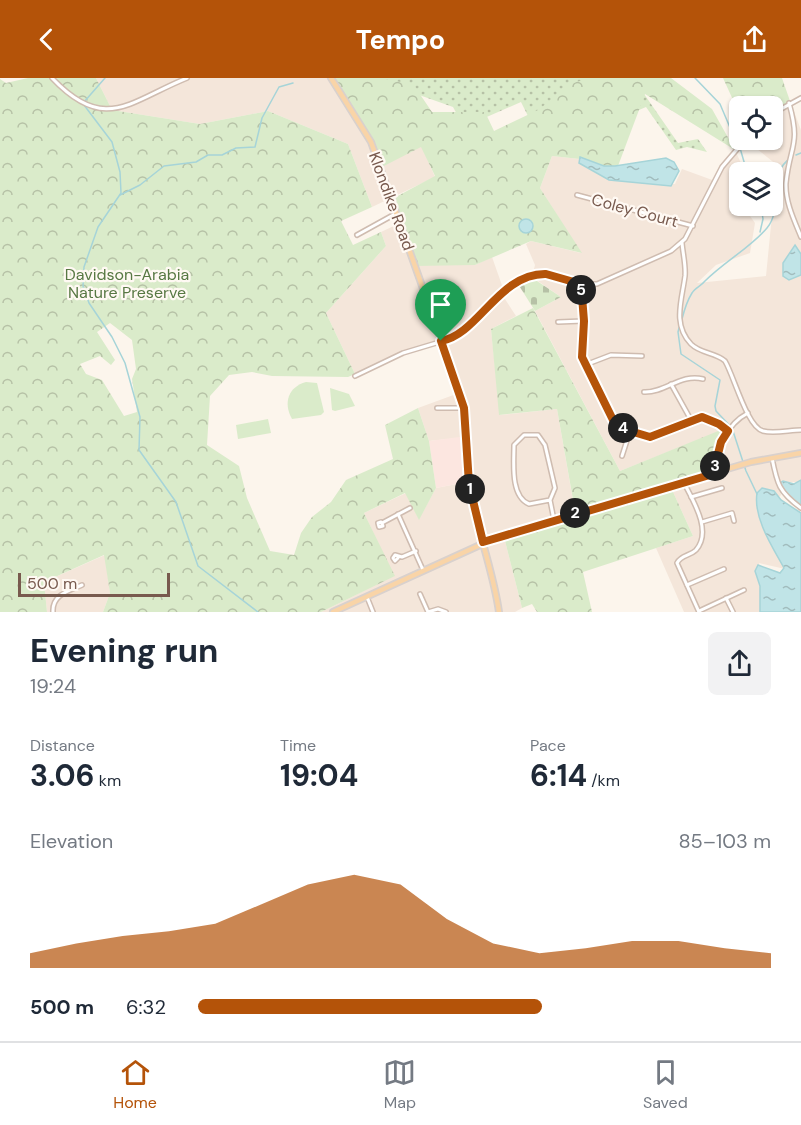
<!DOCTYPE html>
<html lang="en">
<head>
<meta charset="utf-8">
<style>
	body { margin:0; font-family:"DM Sans",sans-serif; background:#f2f2f3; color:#1f2937; height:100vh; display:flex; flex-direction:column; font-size:22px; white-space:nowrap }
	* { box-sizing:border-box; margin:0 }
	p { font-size:20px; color:#747a83 }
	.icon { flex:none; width:33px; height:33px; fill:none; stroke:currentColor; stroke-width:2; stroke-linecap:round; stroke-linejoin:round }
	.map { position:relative; height:534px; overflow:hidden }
	.side { display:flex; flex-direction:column; background:#fff; flex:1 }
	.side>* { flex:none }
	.controls { position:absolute; left:729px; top:18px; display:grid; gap:12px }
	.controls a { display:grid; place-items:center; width:54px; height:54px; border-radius:9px; background:#fff; box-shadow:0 2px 4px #0004; font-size:30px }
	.scale { position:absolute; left:18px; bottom:15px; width:152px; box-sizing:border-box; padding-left:6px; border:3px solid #785a4e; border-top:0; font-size:16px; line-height:21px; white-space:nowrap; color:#785a4e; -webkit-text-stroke:4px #fff9f3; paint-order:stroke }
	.pin { position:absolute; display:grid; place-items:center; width:51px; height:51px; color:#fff; margin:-62px -26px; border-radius:50% 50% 50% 0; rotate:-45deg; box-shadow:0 0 6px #0007 }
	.pin .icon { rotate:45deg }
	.km { position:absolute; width:30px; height:30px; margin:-15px; border-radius:50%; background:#222; color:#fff; font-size:16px; line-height:30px; text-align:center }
	.round { display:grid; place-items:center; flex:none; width:63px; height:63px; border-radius:9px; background:#f2f2f3 }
	.summary { display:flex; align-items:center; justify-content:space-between; height:102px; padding:0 30px }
	h1 { font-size:33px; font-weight:700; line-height:45px }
	.metrics { display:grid; grid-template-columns:repeat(3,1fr); gap:9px; height:102px; padding:6px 30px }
	.metrics div { display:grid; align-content:center }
	.metrics b { font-size:30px; font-weight:700 }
	.metrics small { font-size:16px; font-weight:400 }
	.metrics p { font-size:16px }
	.chart { height:168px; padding:12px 30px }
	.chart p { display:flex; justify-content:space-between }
	.chart svg { width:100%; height:108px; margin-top:6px; fill:#b45309; opacity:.7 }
	ul { padding:0 30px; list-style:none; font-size:20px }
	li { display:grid; grid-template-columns:96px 72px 1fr; align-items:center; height:45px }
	li i { height:15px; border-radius:8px; background:#b45309 }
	header { display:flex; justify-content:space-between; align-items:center; height:78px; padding:0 30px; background:#b45309; color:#fff; font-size:27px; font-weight:700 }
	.menu { display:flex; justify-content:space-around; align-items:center; height:84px; border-top:2px solid #e0e1e3; background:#fff; font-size:16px; color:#747a83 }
	.menu a { display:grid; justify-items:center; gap:3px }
	.menu .selected { color:#b45309 }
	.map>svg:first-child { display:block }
</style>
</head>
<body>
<header><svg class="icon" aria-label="back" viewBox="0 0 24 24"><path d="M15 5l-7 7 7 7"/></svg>Tempo<svg class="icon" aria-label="share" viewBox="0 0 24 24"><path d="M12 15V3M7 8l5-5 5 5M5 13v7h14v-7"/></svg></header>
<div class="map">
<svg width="801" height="534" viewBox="0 0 801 534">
	<defs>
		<pattern id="grass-dots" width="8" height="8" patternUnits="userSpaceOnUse" patternTransform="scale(1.5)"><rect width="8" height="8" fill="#daebca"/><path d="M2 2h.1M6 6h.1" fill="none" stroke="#b6c1a6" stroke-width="1.8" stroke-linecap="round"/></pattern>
		<pattern id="forest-crowns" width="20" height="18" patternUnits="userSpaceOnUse" patternTransform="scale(1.5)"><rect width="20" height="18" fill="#daebca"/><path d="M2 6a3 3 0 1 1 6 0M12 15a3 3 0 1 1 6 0" fill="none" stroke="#b6c1a6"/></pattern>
		<pattern id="cemetery-stones" width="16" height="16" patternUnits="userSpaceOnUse" patternTransform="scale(1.5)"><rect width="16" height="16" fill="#daebca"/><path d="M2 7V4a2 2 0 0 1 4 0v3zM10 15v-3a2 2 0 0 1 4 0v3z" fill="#b6c1a6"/></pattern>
		<pattern id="water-ripples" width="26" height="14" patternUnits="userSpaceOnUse" patternTransform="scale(1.5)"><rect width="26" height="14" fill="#c0e4e7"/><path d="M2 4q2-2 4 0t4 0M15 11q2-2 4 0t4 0" fill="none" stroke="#a1bcbd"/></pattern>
	</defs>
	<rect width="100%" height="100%" fill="#fcf5ec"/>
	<!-- residential -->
	<g fill="#f4e6da">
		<path d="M96,0H332L422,69L435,99L372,129L348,66L268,33L200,46L112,32Z"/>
		<path d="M790,23L801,52V404H786L779,409L781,417L773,426L785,491L759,485L764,534H684L656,470L693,458L669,405L712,394L717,374L728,350L620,393L535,233L561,219L532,199L535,187L526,166L531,163L581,175L540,110L552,78L589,82L600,97L616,103L675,106L682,91L715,103L735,72L745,94H740L737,119L740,128H743L755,145L750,175L716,187L697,205L766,198L777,87L757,71L752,62H772L773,35Z"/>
		<path d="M400,145L475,187L492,179L504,213L503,218L516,238L491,251L500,337L557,331L575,434L503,455L522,530L515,534H321L394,498L364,435L406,415L419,441L436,410L467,404L458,360L429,363L418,330L459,315L442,263L355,296L326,235L386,168L381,154Z"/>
		<path d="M105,477L110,515L103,534H47L44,504Z"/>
	</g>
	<!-- commercial -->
	<path fill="#fce6e0" d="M467,358V404L436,410L429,363Z"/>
	<!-- grass -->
	<path fill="url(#grass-dots)" d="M334,0H633L678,65L698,61L707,74L687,69L676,72L646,29L545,72L521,24L464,49L453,29L391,7Z"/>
	<!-- forest -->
	<g fill="url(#forest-crowns)" fill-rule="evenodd">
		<path d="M28,0H96L112,32L200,46L268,33L348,66L372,129L341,143L353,167L381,154L386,168L326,235L355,296L348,299L272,298L252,294L229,297L210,318L207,367L239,388L247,420L270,473L294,477L301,455L312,439L331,424L346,402L393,381L385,347L418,330L429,363L436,410L419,442L405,415L364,435L395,498L321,534H103L110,515L104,477L44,504L47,534H0V1L6,5ZM110,245L132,262L136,291L132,301L137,334L124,338L102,302L86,296L80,286L100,278L111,287L115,282L97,254Z"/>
		<path d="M332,0H377L413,6L432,34H485L494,53L538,32L573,5L590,0H671L712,31L735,72L645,16L618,88L606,89L589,82L552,78L540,110L582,175L531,163L475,187L415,188L392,121L435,98L421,69L382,89L361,45Z"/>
		<path d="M723,0H782L790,23L773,35L772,28H740L739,35Z"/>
		<path d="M533,230L620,393L728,349L717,374L712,395L669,405L693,458L583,494L592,534H537L532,526L522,530L503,455L575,433L557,331L499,337L491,251Z"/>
	</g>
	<!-- cemetery -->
	<path fill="url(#cemetery-stones)" d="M531,199L561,219L535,233L518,206Z"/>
	<!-- garden -->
	<g fill="#daebca">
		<path d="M306,304L317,305L324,334L321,337L292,341C283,325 288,309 306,304Z"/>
		<path d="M330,310L349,316L355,328L335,333L332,332Z"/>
		<path d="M268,341L271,355L238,361L236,347Z"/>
	</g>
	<!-- water -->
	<g fill="url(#water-ripples)" stroke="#a6d4d8" stroke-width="1.5">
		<path d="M580,79L604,88H615L666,80L674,84L679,93L671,108L609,102L579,85Z"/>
		<circle cx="526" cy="148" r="7"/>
		<path d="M795,167L801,176V197L789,202L783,198V185Z"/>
		<path d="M801,402V428L784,416L780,405L783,403L794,406Z"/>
		<path d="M762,410L774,413L781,422L801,435V534H760V508L755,493L758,487L780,495L784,490C773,470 753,440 757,415Z"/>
	</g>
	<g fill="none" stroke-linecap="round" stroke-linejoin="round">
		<!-- stream -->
		<g stroke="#a6d4d8" stroke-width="1.5">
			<path d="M695,0L720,26L737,66"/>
			<path d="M84,24L105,0"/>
			<path d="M84,27L112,64L120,94L121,115L98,149L84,189L83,208L89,225L112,259L125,285L140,339L139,372L176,424L198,488L258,534"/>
			<path d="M740,70L747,94"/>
			<path d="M796,77L801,75"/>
			<path d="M120,117L140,107L164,88L196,84L208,77H222L236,70L255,69L262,40L279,9L293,5"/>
			<path d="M760,154L763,141L761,128"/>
			<path d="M682,241C684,233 687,223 692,215C695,210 701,208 705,203C725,183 750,170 767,150C785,128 764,97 792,79"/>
			<path d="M680,246L678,254L681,276L720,302L715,328L716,333L732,350L746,393L757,416"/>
		</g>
		<defs>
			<g id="minor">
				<path d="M52,0C105,56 130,23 187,0"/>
				<path d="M789,25C801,68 790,66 786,105C785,123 794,142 801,159"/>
				<path d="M772,36L801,20"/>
				<path d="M577,117L693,148"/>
				<path d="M357,157L395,136"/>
				<path d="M682,165C683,176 686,188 685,198C682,222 672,246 691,266C701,276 715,274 725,283C734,298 747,349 763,353C774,356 790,352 801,352"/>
				<path d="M581,206L584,243L582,278L614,344L630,353L650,359L702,339L715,344L728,353"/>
				<path d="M558,244L583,243"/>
				<path d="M585,287L611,277L642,278"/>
				<path d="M355,298L403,275L453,260L491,225L529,198L546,196L581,206H597L671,173L685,161L722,89L745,62"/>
				<path d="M671,306L691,342"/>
				<path d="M644,314C665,315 681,295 703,301"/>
				<path d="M437,330H464"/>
				<path d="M622,378L630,353"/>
				<path d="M772,380C777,406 779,414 801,430"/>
				<path d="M714,394C718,371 725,347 748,335"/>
				<path d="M683,403C692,421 713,453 696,472C690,478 681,477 677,485L699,534"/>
				<path d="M691,419L722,410"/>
				<path d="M550,422L529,426C510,418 514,385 514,367L524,357H538L545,367L555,410L550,422L554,442"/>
				<path d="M398,436L423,492"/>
				<path d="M381,444L383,448L379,449L378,445Z"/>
				<path d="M702,444L732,435L734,443"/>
				<path d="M382,445L410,430"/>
				<path d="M398,480L395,483L393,480L395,477L402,479L416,473"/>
				<path d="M687,507L724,491"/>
				<path d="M420,516L428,534L438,531L446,534"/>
				<path d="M367,519L373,534"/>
				<path d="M726,520L733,534"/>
				<path d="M699,533L744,512"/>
				<path d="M53,534C52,517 68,513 82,507"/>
			</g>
			<g id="major">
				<path d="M331,0L371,64L460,315C468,345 464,376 469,407C476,450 493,491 499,534"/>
				<path d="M333,534L502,457L751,384L801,375"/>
			</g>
		</defs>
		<!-- minor casing -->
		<use href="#minor" stroke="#cfbcb0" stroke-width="6"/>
		<!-- major casing -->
		<use href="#major" stroke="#d9d1cd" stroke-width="8"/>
		<!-- minor -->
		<use href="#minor" stroke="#fff" stroke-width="3"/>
		<!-- major -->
		<use href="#major" stroke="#f9d4a7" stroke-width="4.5"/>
	</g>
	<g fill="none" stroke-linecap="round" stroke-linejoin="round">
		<defs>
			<path id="route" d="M546,196L581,206L584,243L582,279L614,344L630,353L650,359L702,339L719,346L728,353L721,364L713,396L483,464L469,406L464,330L441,263C478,257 499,195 546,196Z"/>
		</defs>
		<!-- route casing -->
		<use href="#route" stroke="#fff" stroke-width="12"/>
		<!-- route -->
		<use href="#route" stroke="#b45309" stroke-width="8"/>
	</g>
	<g text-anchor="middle" stroke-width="4.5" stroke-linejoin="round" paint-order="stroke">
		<!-- street labels -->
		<g font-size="16" fill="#785a4e" stroke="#fff9f3">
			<text transform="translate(392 123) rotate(70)" y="6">Klondike Road</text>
			<text transform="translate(635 132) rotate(15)" y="6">Coley Court</text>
		</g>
		<!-- park labels -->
		<g font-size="16" fill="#577843" stroke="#fff9f3">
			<text x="127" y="202">Davidson-Arabia<tspan x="127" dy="18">Nature Preserve</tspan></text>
		</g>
	</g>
</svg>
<div class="controls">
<a><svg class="icon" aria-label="locate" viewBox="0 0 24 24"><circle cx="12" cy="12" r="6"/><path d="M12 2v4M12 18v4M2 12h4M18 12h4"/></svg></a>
<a><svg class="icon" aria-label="layers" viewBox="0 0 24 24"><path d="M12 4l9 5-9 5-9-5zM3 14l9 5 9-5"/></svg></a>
</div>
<div class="scale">500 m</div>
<div class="pin" style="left:441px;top:263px;background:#1e9e55"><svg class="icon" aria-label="arrive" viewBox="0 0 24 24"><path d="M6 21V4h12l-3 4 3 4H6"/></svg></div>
<b class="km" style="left:470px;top:411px">1</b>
<b class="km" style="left:575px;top:435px">2</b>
<b class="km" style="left:715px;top:388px">3</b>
<b class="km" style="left:623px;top:350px">4</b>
<b class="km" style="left:581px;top:212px">5</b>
</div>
<section class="side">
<div class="summary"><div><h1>Evening run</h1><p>19:24</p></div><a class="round"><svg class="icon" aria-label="share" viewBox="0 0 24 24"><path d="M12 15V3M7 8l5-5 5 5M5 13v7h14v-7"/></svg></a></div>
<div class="metrics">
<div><p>Distance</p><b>3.06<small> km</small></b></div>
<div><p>Time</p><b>19:04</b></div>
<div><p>Pace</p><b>6:14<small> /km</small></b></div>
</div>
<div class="chart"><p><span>Elevation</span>85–103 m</p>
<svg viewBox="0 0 160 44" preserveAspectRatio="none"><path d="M0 44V38L10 34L20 31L30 29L40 26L50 18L60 10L70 6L80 10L90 24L100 34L110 38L120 36L130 33L140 33L150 36L160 38V44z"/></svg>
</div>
<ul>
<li><b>500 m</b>6:32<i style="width:60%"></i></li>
</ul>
</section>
<nav class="menu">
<a class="selected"><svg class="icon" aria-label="home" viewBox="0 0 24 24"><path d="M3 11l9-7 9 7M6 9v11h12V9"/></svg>Home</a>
<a><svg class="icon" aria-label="map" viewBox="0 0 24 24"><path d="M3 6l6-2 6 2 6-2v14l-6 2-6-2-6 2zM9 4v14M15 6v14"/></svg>Map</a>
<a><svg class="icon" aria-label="saved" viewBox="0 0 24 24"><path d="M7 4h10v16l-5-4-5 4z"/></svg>Saved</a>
</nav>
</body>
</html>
